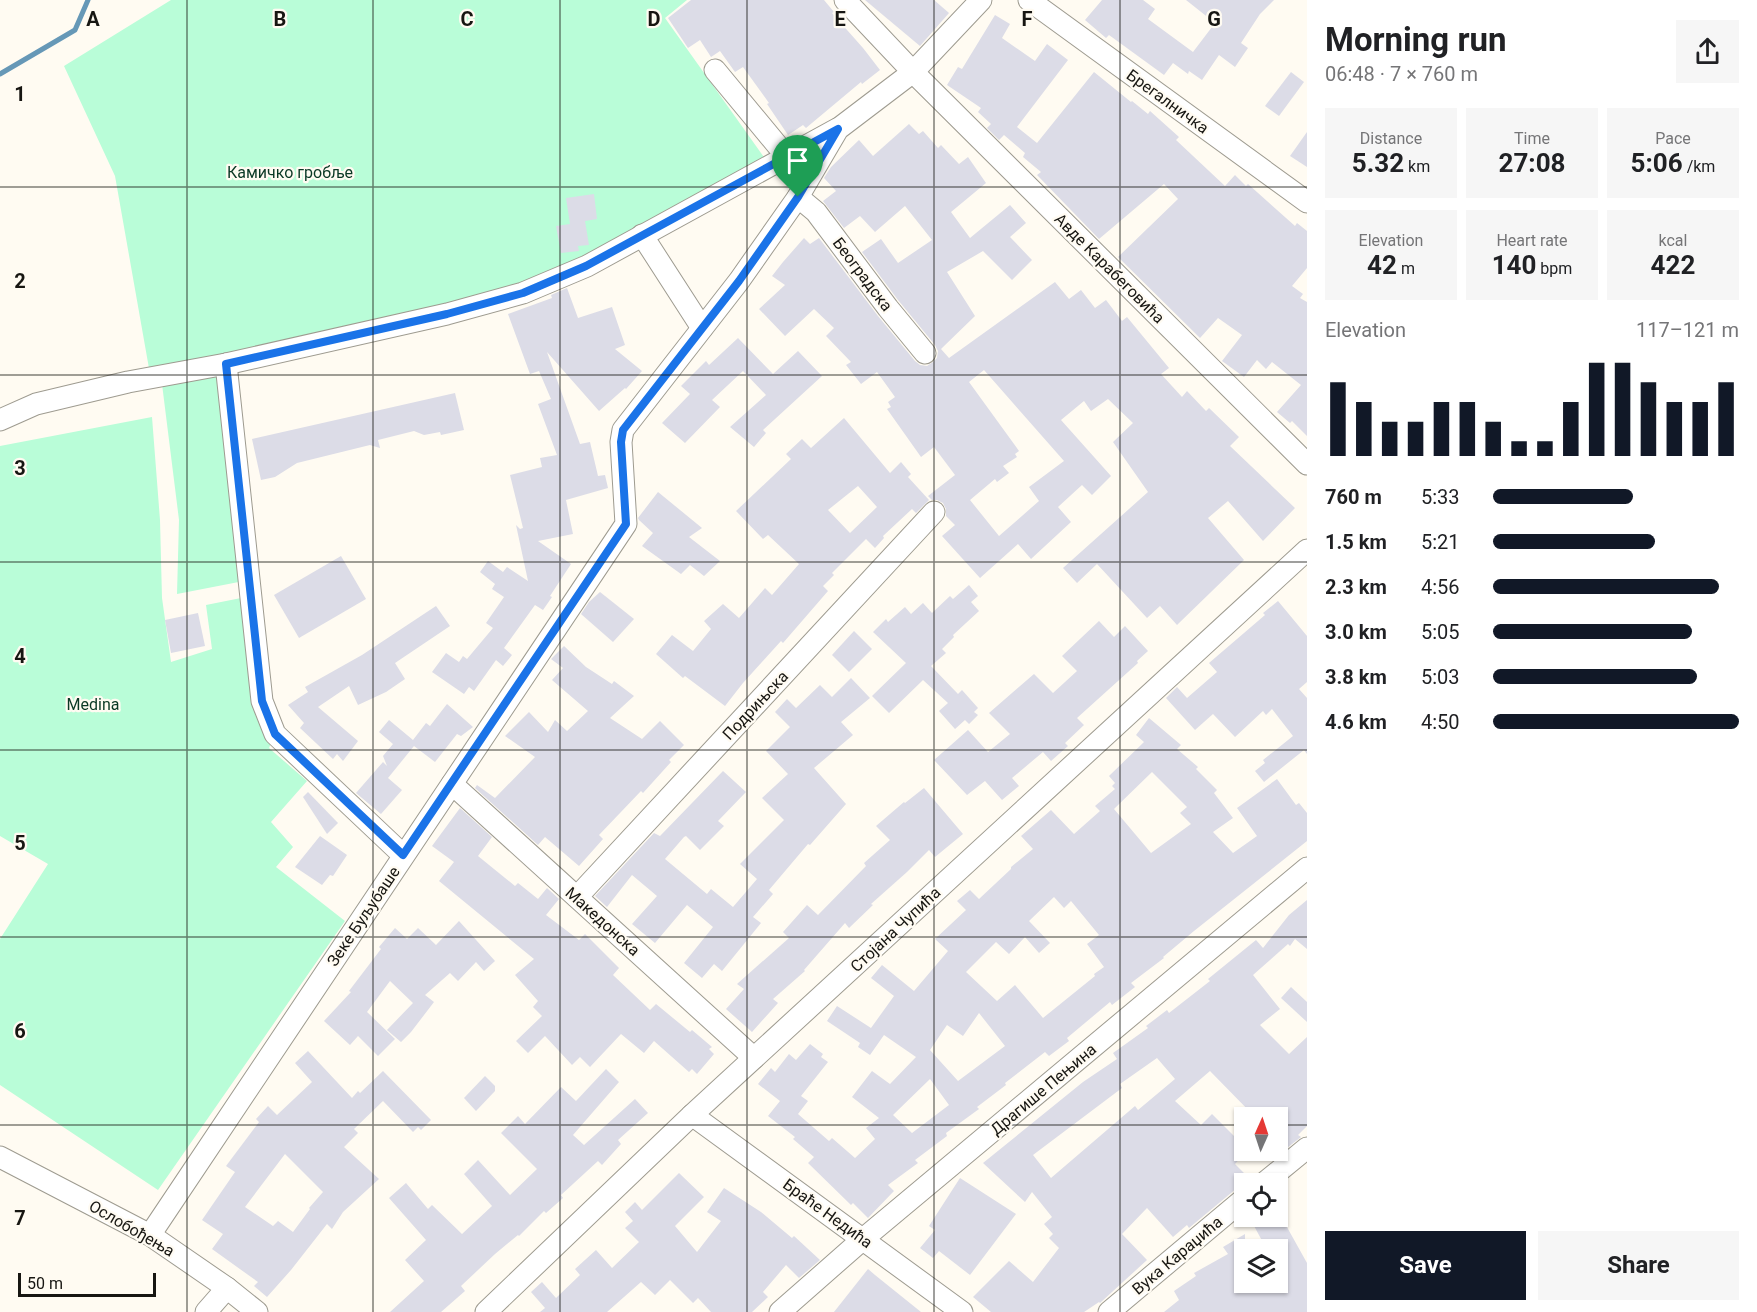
<!DOCTYPE html>
<html lang="en">
<head>
<meta charset="utf-8">
<style>
	body { margin:0; font-family:Roboto,sans-serif; background:#f6f6f6; color:#202124; height:100vh; display:flex; flex-direction:column; font-size:22px; white-space:nowrap }
	* { box-sizing:border-box; margin:0 }
	p { font-size:20px; color:#757577 }
	.icon { flex:none; width:33px; height:33px; fill:none; stroke:currentColor; stroke-width:2; stroke-linecap:round; stroke-linejoin:round }
	.map { position:relative; flex:1; overflow:hidden }
	.sheet { display:flex; flex-direction:column; background:#fff; width:450px }
	.sheet>* { flex:none }
	.needle { width:39px; rotate:3deg }
	.tools { position:absolute; left:1234px; top:1107px; display:grid; gap:12px }
	.tools a { display:grid; place-items:center; width:54px; height:54px; border-radius:0px; background:#fff; box-shadow:0 2px 4px #0004; font-size:30px }
	.scale { position:absolute; left:18px; bottom:15px; width:138px; box-sizing:border-box; padding-left:6px; border:3px solid #171612; border-top:0; font-size:16px; line-height:21px; white-space:nowrap; color:#171612; -webkit-text-stroke:4px #fffbf2; paint-order:stroke }
	.pin { position:absolute; display:grid; place-items:center; width:51px; height:51px; color:#fff; margin:-62px -26px; border-radius:50% 50% 50% 0; rotate:-45deg; box-shadow:0 0 6px #0007 }
	.pin .icon { rotate:45deg }
	.round { display:grid; place-items:center; flex:none; width:63px; height:63px; border-radius:0px; background:#f6f6f6 }
	.summary { display:flex; align-items:center; justify-content:space-between; height:102px; padding:0 18px }
	h1 { font-size:33px; font-weight:700; line-height:45px }
	.metrics { display:grid; grid-template-columns:repeat(3,1fr); gap:9px; height:102px; padding:6px 18px }
	.metrics div { display:grid; align-content:center; border-radius:0px; background:#f6f6f6; text-align:center }
	.metrics b { font-size:26px; font-weight:700 }
	.metrics small { font-size:16px; font-weight:400 }
	.metrics p { font-size:16px }
	.chart { height:168px; padding:12px 18px }
	.chart p { display:flex; justify-content:space-between }
	.chart svg { width:100%; height:108px; margin-top:6px; stroke:#111827; stroke-width:6 }
	.primary-button { display:flex; gap:12px; margin-top:auto; padding:12px 18px }
	.primary-button a { flex:1; height:69px; border-radius:0px; background:#111827; color:#fff; font-size:24px; font-weight:700; line-height:69px; text-align:center }
	.primary-button a+a { background:#f6f6f6; color:#202124 }
	ul { padding:0 18px; list-style:none; font-size:20px }
	li { display:grid; grid-template-columns:96px 72px 1fr; align-items:center; height:45px }
	li i { height:15px; border-radius:8px; background:#111827 }
	main { display:flex; flex:1; min-height:0 }
	.map>svg:first-child { display:block }
</style>
</head>
<body>
<main>
<div class="map">
<svg width="1307" height="1312" viewBox="0 0 1307 1312">
	<rect width="100%" height="100%" fill="#fffbf2"/>
	<!-- green -->
	<g fill="#b9fdd8">
		<path d="M171,0H687L665,18L773,170L529,284L150,374L115,176L64,66Z"/>
		<path d="M227,374L249,580L177,594L179,520L162,384Z"/>
		<path d="M152,417L160,520L162,598L171,662L212,649L206,605L251,596L275,734L269,748L307,781L271,822L293,847L276,867L345,921L158,1190L0,1085V939L48,864L0,836V446Z"/>
	</g>
	<g fill="none" stroke-linecap="round" stroke-linejoin="round">
		<!-- stream -->
		<path stroke="#6698b7" stroke-width="5" d="M0,74L75,30L88,0"/>
	</g>
	<!-- building -->
	<g fill="#dcdce7" fill-rule="evenodd">
		<path d="M691,0H824L834,12L832,13L863,48L880,70L862,84L861,82L806,128L803,125L788,135L767,104L769,103L743,67L735,72L720,51L711,57L700,40L688,48L668,18Z"/>
		<path d="M865,0H934L949,13L920,46Z"/>
		<path d="M1102,0H1143L1155,9L1148,19L1193,52L1215,23L1186,0H1274L1260,14L1241,43L1248,48L1235,67L1219,55L1202,80L1189,71L1188,74L1173,63L1164,75L1109,35L1106,38L1085,20Z"/>
		<path d="M995,15L1010,24L1002,38L1035,61L1047,44L1068,60L1017,127L1037,143L1094,72L1131,102L1132,101L1148,114L1150,111L1179,137L1176,140L1225,186L1235,175L1246,186L1248,184L1295,226L1297,223L1307,231V268L1292,286L1303,294L1300,298L1307,302V436L1292,421L1290,423L1277,412L1301,385L1272,362L1266,369L1257,360L1244,377L1222,361L1242,335L1218,318L1200,338L1118,257L1178,199L1164,184L1099,239L1037,175L1041,172L1023,157L1025,153L1004,135L999,140L987,128L991,124L978,112L981,108L947,85L958,67L962,69Z"/>
		<path d="M1291,72L1304,82L1279,116L1265,106Z"/>
		<path d="M909,124L919,134L923,131L938,148L941,145L959,164L968,157L986,183L951,212L970,238L1010,205L1026,223L1010,237L1032,260L1012,280L983,251L947,272L975,316L941,349L949,358L1055,282L1069,299L1081,290L1095,308L1106,300L1122,321L1127,317L1169,368L1161,374L1182,397L1187,391L1206,411L1209,408L1239,437L1230,446L1295,508L1263,541L1228,501L1208,518L1244,560L1177,625L1160,606L1147,618L1097,564L1077,583L1063,568L1148,492L1113,442L1133,423L1108,399L1091,411L1084,401L1061,420L1111,476L1092,495L1082,485L1058,507L1071,522L1031,559L1018,544L980,578L942,536L955,525L946,516V509L943,503L937,500H932L928,496L955,475L934,447L921,457L887,409L891,407L888,402L895,397L877,372L861,384L846,365L851,362L826,336L834,328L814,309L785,336L759,309L785,285L772,276L783,262L804,238L810,244L819,238L878,316L915,361L920,365L927,366L933,362L937,358L938,351L935,345L898,300L862,252L881,239L898,263L932,240L905,206L875,232L860,216L844,228L823,201L836,191L824,178L831,167L859,140L873,156ZM984,370L1064,461L1029,487L1039,501L999,536L970,500L995,479L997,482L1009,473L1003,466L1017,457L1015,454L1019,451L969,382Z"/>
		<path d="M1307,132V167L1290,156Z"/>
		<path d="M594,194L597,219L585,221L589,245L578,246L579,251L561,253L556,226L570,224L566,198Z"/>
		<path d="M567,288L578,318L612,307L625,345L615,349L642,371L626,389L625,388L599,411L547,352L580,444L590,442L598,476L605,475L608,488L566,500L573,534L538,541L571,564L550,596L552,597L543,610L535,605L504,648L512,655L503,666L496,660L474,691L469,687L464,694L432,672L446,653L459,662L463,656L467,659L493,628L486,623L504,597L492,589L495,584L480,572L488,561L503,572L507,567L528,581L516,525L520,529L523,528L510,475L542,467L540,458L557,455L538,404L551,399L539,371L530,374L508,314L552,298L551,295Z"/>
		<path d="M738,338L773,374L798,351L822,376L763,430L766,433L754,447L730,427L766,395L743,371L712,400L720,407L685,443L662,423L690,394L681,386L706,361L709,365Z"/>
		<path d="M455,393L464,430L441,435L440,432L424,435L414,431L378,440L380,448L370,445L297,463L275,477L261,480L252,439Z"/>
		<path d="M844,418L890,473L901,462L911,474L908,477L929,500L916,513L912,509L883,536L884,538L875,548L866,539L832,573L834,575L823,586L828,591L783,643L781,641L743,683L725,706L685,676L683,678L656,654L672,635L693,651L711,629L704,621L723,604L739,618L765,588L772,595L799,564L768,535L763,539L736,511L791,459L786,454L802,439L811,448ZM858,486L877,507L850,533L828,510Z"/>
		<path d="M658,492L702,528L689,537L720,561L704,576L690,565L681,574L642,546L653,533L639,520L638,518Z"/>
		<path d="M341,556L366,599L299,638L274,595Z"/>
		<path d="M969,585L978,596L971,602L979,611L953,635L954,637L942,649L946,653L931,666L958,694L962,690L978,708L974,712L978,715L969,724L965,720L955,729L939,711L948,703L923,680L889,713L872,696L906,663L873,632L886,619L888,622L905,607L911,614L923,603L932,613L950,596L953,599Z"/>
		<path d="M600,592L634,619L613,642L581,614L589,602Z"/>
		<path d="M1278,601L1307,636V682L1299,689L1307,698V754L1304,750L1264,782L1255,771L1265,763L1263,760L1293,736L1272,709L1266,715L1263,711L1235,737L1213,714L1195,730L1166,698L1177,687L1187,698L1217,672L1209,663L1265,615L1263,613Z"/>
		<path d="M436,606L450,626L395,663L405,679L386,692L358,705L349,686L318,707L358,741L343,761L337,754L333,759L300,728L304,723L288,705L308,692L305,687L362,655Z"/>
		<path d="M198,613L205,646L171,653L165,620Z"/>
		<path d="M1099,621L1114,637L1125,626L1148,651L1137,661L1138,663L1077,718L1084,725L1065,743L1068,746L1051,761L1043,752L1012,778L1019,786L1002,800L985,781L967,795L934,760L968,730L988,752L1010,734L989,713L1034,674L1053,693L1077,671L1062,656Z"/>
		<path d="M854,631L872,649L849,672L832,655Z"/>
		<path d="M564,646L586,667L612,684L614,681L634,696L610,718L642,739L660,721L684,745L669,760L671,762L643,793L641,791L599,835L603,839L579,866L545,837L538,845L475,788L477,785L495,798L535,757L505,736L529,712L548,732L555,720L567,731L588,711L552,680L563,668L551,659Z"/>
		<path d="M851,678L870,698L841,722L853,735L814,768L846,804L810,845L808,844L769,890L773,894L753,917L761,923L722,971L714,964L702,978L684,963L713,927L687,905L655,943L632,924L657,896L632,875L607,907L595,896L654,833L660,836L723,771L746,792L718,821L724,826L700,850L686,836L684,837L665,859L707,894L711,889L733,907L757,879L740,864L784,820L762,798L788,774L766,751L790,727L775,712L787,699L796,708L820,685L832,697Z"/>
		<path d="M447,704L473,727L461,736L457,734L435,762L414,746L388,778L402,790L381,814L356,793L383,762L387,766L383,756L393,744L379,732L389,720L413,740L426,723L430,726Z"/>
		<path d="M1149,718L1181,745L1177,749L1198,767L1196,769L1217,790L1214,793L1233,818L1213,832L1233,853L1257,836L1237,808L1277,779L1296,805L1299,803L1307,813V841L1194,931L1163,957L1164,958L1131,983L1135,987L1112,1005L1110,1002L1067,1038L1069,1041L1049,1056L1045,1052L1005,1083L1006,1085L977,1107L979,1109L946,1133L947,1136L915,1160L918,1163L888,1185L894,1191L868,1218L853,1203L851,1205L808,1163L814,1157L793,1139L795,1137L768,1116L780,1101L758,1084L771,1068L775,1072L789,1054L796,1060L810,1044L823,1054L821,1057L828,1062L801,1096L808,1101L798,1114L829,1141L832,1138L855,1158L875,1139L866,1128L879,1118L852,1097L872,1071L890,1084L916,1057L884,1035L870,1055L858,1047L860,1043L827,1021L837,1006L871,1028L894,996L871,978L882,965L914,991L948,951L935,939L966,910L957,901L970,890L979,899L1011,869V867L1033,849L1021,836L1051,810L1074,834L1100,811L1095,806L1115,789L1112,786L1115,783L1109,776L1144,742L1136,735ZM1152,772L1187,807L1180,813L1191,824L1151,853L1114,809ZM1054,897L1064,908L1071,901L1099,935L1087,944L1104,967L1094,974L1095,976L1043,1018L1015,985L997,1001L966,972L996,942L1009,954L1025,937L1039,953L1050,943L1029,921ZM979,1013L1005,1046L958,1081L930,1050L947,1025L963,1036ZM930,1079L949,1105L912,1133L893,1115Z"/>
		<path d="M924,788L963,834L935,857L929,850L907,872L871,904L873,905L849,928L845,923L804,970L805,971L773,999L778,1003L752,1032L726,1009L744,989L737,984L789,938L783,932L807,905L818,915L866,866L864,863L890,840L876,826L904,802L905,803Z"/>
		<path d="M308,792L338,823L327,834L303,797Z"/>
		<path d="M460,808L492,837L478,856L515,886L518,883L538,899L547,888L559,899L546,915L579,940L585,934L619,968L613,975L650,1010L656,1004L690,1032L692,1030L712,1047L709,1049L714,1054L697,1074L692,1069L689,1072L654,1041L644,1053L621,1034L590,1067L580,1057L572,1065L545,1036L528,1053L516,1041L542,1016L533,1007L538,1001L515,975L534,959L439,881L454,862L432,846Z"/>
		<path d="M320,836L347,855L333,876L330,875L322,885L295,867Z"/>
		<path d="M1307,900V949L1295,939L1290,946L1288,944L1253,975L1280,1009L1260,1025L1289,1054L1307,1037V1126L1298,1135L1301,1137L1278,1155V1118H1256L1210,1071L1175,1101L1201,1125L1212,1114L1245,1147V1150H1248L1235,1164L1249,1178L1189,1228L1187,1225L1173,1237L1147,1208L1122,1234L1147,1260L1100,1303L1099,1302L1084,1312H991L973,1297L1009,1261L1033,1282L1059,1248L1049,1238L1053,1234L1044,1224L1052,1217L1032,1192L1025,1202L983,1163L1083,1082L1117,1059L1113,1053L1148,1028L1146,1026L1167,1010L1169,1013L1210,981L1208,979L1256,940L1263,948L1289,915ZM1157,1058L1175,1079L1138,1110L1135,1106L1051,1178L1033,1155L1122,1088L1120,1084Z"/>
		<path d="M459,921L495,961L484,971L476,962L458,981L450,973L425,995L434,1002L411,1032L401,1042L387,1030L413,1003L390,981L367,1012L395,1039L378,1056L358,1036L350,1045L324,1021L351,992L349,991L381,949L379,947L395,928L407,939L418,928L436,945Z"/>
		<path d="M1291,987L1307,1002V1022L1281,998Z"/>
		<path d="M308,1051L352,1098L358,1091L360,1093L383,1071L431,1120L421,1130L418,1127L413,1132L383,1101L354,1129L358,1133L344,1147L379,1179L343,1212L332,1229L327,1224L291,1270L267,1297L254,1286L258,1282L212,1249L223,1234L202,1220L235,1172L226,1166L259,1122L256,1119L268,1106L277,1115L312,1082L295,1063ZM285,1154L323,1192L309,1208L310,1209L293,1232L278,1221L273,1226L245,1207Z"/>
		<path d="M606,1069L619,1082L573,1135L584,1145L635,1099L648,1113L618,1140L621,1144L602,1165L598,1161L561,1195L563,1198L546,1213L544,1211L519,1236L518,1235L495,1254L461,1286L465,1291L441,1312H390L424,1281L405,1260L426,1240L389,1198L406,1183L428,1209L432,1205L462,1234L492,1206L464,1174L478,1160L510,1195L537,1169L501,1133L518,1116L525,1124L561,1087L576,1101Z"/>
		<path d="M485,1076L495,1086V1091L476,1111L464,1098Z"/>
		<path d="M679,1173L704,1197L675,1226L697,1252L721,1221L707,1212L724,1188L761,1212L792,1238L794,1236L820,1260L799,1278L786,1265L763,1292L768,1297L752,1312H711L698,1298L693,1303L670,1280L655,1295L641,1282L607,1312H540L545,1308L531,1292L542,1282L556,1298L580,1275L575,1269L596,1250L612,1268L639,1242L625,1228L633,1221L625,1212L635,1202L642,1210Z"/>
		<path d="M960,1178L1016,1214L970,1275L939,1251L933,1258L920,1248L935,1230L929,1226Z"/>
		<path d="M1278,1211L1307,1263V1312H1164L1179,1300L1174,1291L1196,1276L1194,1273L1228,1254L1223,1247L1245,1234V1282H1278V1250H1267L1253,1224L1266,1216H1278Z"/>
		<path d="M868,1269L875,1275L921,1312H834Z"/>
	</g>
	<g fill="none" stroke-linecap="round" stroke-linejoin="round">
		<defs>
			<g id="street">
				<path d="M845,0L913,72L1307,464"/>
				<path d="M1029,0L1307,202"/>
				<path d="M715,70L787,157"/>
				<path d="M798,197L816,212L888,308L925,353"/>
				<path d="M642,235L702,328"/>
				<path d="M226,364L262,701L275,734L403,855"/>
				<path d="M0,420L36,404L128,382L226,364L447,314L523,293L587,266L837,129"/>
				<path d="M452,784L754,1058"/>
				<path d="M577,897L934,512"/>
				<path d="M692,1115L962,1312"/>
				<path d="M0,1157L150,1235L227,1288L257,1312"/>
				<path d="M1263,1184L1307,1148"/>
				<path d="M150,1235L626,524L621,442L623,430L739,281L798,197L838,129L913,72L981,0"/>
				<path d="M206,1312L227,1288"/>
				<path d="M486,1312L692,1115L1307,550"/>
				<path d="M780,1312L863,1239L1307,868"/>
				<path d="M1109,1312L1245,1198"/>
			</g>
		</defs>
		<!-- street casing -->
		<use href="#street" stroke="#9e9b90" stroke-width="23"/>
		<!-- street -->
		<use href="#street" stroke="#fff" stroke-width="21"/>
	</g>
	<g fill="none" stroke-linecap="round" stroke-linejoin="round">
		<defs>
			<path id="route" d="M838,129L798,197L739,281L623,430L621,442L626,524L403,855L275,734L262,701L226,364L447,314L523,293L586,266Z"/>
		</defs>
		<!-- route casing -->
		<use href="#route" stroke="#fff" stroke-width="12"/>
		<!-- route -->
		<use href="#route" stroke="#1a73e8" stroke-width="8"/>
	</g>
	<!-- grid -->
	<path fill="none" stroke="#171612" stroke-width="1.5" stroke-opacity="0.55" d="M187,0V1312M373,0V1312M560,0V1312M747,0V1312M934,0V1312M1120,0V1312M0,187H1307M0,375H1307M0,562H1307M0,750H1307M0,937H1307M0,1125H1245M1278,1125H1307"/>
	<g text-anchor="middle" stroke-width="4.5" stroke-linejoin="round" paint-order="stroke">
		<!-- street labels -->
		<g font-size="16" fill="#171612" stroke="#fffbf2">
			<text transform="translate(1168 101) rotate(36)" y="6">Брегалничка</text>
			<text transform="translate(1110 268) rotate(45)" y="6">Авде Карабеговића</text>
			<text transform="translate(863 274) rotate(53)" y="6">Београдска</text>
			<text transform="translate(755 705) rotate(-47)" y="6">Подрињска</text>
			<text transform="translate(363 916) rotate(-56)" y="6">Зеке Буљубаше</text>
			<text transform="translate(603 921) rotate(42)" y="6">Македонска</text>
			<text transform="translate(895 929) rotate(-43)" y="6">Стојана Чупића</text>
			<text transform="translate(1043 1089) rotate(-40)" y="6">Драгише Пењина</text>
			<text transform="translate(828 1213) rotate(36)" y="6">Браће Недића</text>
			<text transform="translate(132 1228) rotate(30)" y="6">Ослобођења</text>
			<text transform="translate(1177 1255) rotate(-40)" y="6">Вука Караџића</text>
		</g>
		<!-- park labels -->
		<g font-size="16" fill="#0a3824" stroke="#fffbf2">
			<text x="290" y="178">Камичко гробље</text>
			<text x="93" y="710">Medina</text>
		</g>
	</g>
	<g font-size="20" text-anchor="middle" font-weight="bold" fill="#171612" stroke="#fffbf2" stroke-width="4.5" stroke-linejoin="round" paint-order="stroke">
		<text x="93" y="26">A</text>
		<text x="280" y="26">B</text>
		<text x="467" y="26">C</text>
		<text x="654" y="26">D</text>
		<text x="840" y="26">E</text>
		<text x="1027" y="26">F</text>
		<text x="1214" y="26">G</text>
		<text x="20" y="101">1</text>
		<text x="20" y="288">2</text>
		<text x="20" y="475">3</text>
		<text x="20" y="663">4</text>
		<text x="20" y="850">5</text>
		<text x="20" y="1038">6</text>
		<text x="20" y="1225">7</text>
	</g>
</svg>
<div class="tools">
<a><svg class="needle" viewBox="-14 -14 28 28"><path d="M0-13l5 13h-10z" fill="#e53935"/><path d="M0 13l5-13h-10z" fill="#757577"/></svg></a>
<a><svg class="icon" aria-label="locate" viewBox="0 0 24 24"><circle cx="12" cy="12" r="6"/><path d="M12 2v4M12 18v4M2 12h4M18 12h4"/></svg></a>
<a><svg class="icon" aria-label="layers" viewBox="0 0 24 24"><path d="M12 4l9 5-9 5-9-5zM3 14l9 5 9-5"/></svg></a>
</div>
<div class="scale">50 m</div>
<div class="pin" style="left:798px;top:197px;background:#1e9e55"><svg class="icon" aria-label="arrive" viewBox="0 0 24 24"><path d="M6 21V4h12l-3 4 3 4H6"/></svg></div>
</div>
<section class="sheet">
<div class="summary"><div><h1>Morning run</h1><p>06:48 · 7 × 760 m</p></div><a class="round"><svg class="icon" aria-label="share" viewBox="0 0 24 24"><path d="M12 15V3M7 8l5-5 5 5M5 13v7h14v-7"/></svg></a></div>
<div class="metrics">
<div><p>Distance</p><b>5.32<small> km</small></b></div>
<div><p>Time</p><b>27:08</b></div>
<div><p>Pace</p><b>5:06<small> /km</small></b></div>
</div>
<div class="metrics">
<div><p>Elevation</p><b>42<small> m</small></b></div>
<div><p>Heart rate</p><b>140<small> bpm</small></b></div>
<div><p>kcal</p><b>422</b></div>
</div>
<div class="chart"><p><span>Elevation</span>117–121 m</p>
<svg viewBox="0 0 160 44" preserveAspectRatio="none"><path d="M5 44V14M15 44V22M25 44V30M35 44V30M45 44V22M55 44V22M65 44V30M75 44V38M85 44V38M95 44V22M105 44V6M115 44V6M125 44V14M135 44V22M145 44V22M155 44V14"/></svg>
</div>
<ul>
<li><b>760 m</b>5:33<i style="width:57%"></i></li>
<li><b>1.5 km</b>5:21<i style="width:66%"></i></li>
<li><b>2.3 km</b>4:56<i style="width:92%"></i></li>
<li><b>3.0 km</b>5:05<i style="width:81%"></i></li>
<li><b>3.8 km</b>5:03<i style="width:83%"></i></li>
<li><b>4.6 km</b>4:50<i style="width:100%"></i></li>
</ul>
<div class="primary-button"><a>Save</a><a>Share</a></div>
</section>
</main>
</body>
</html>
